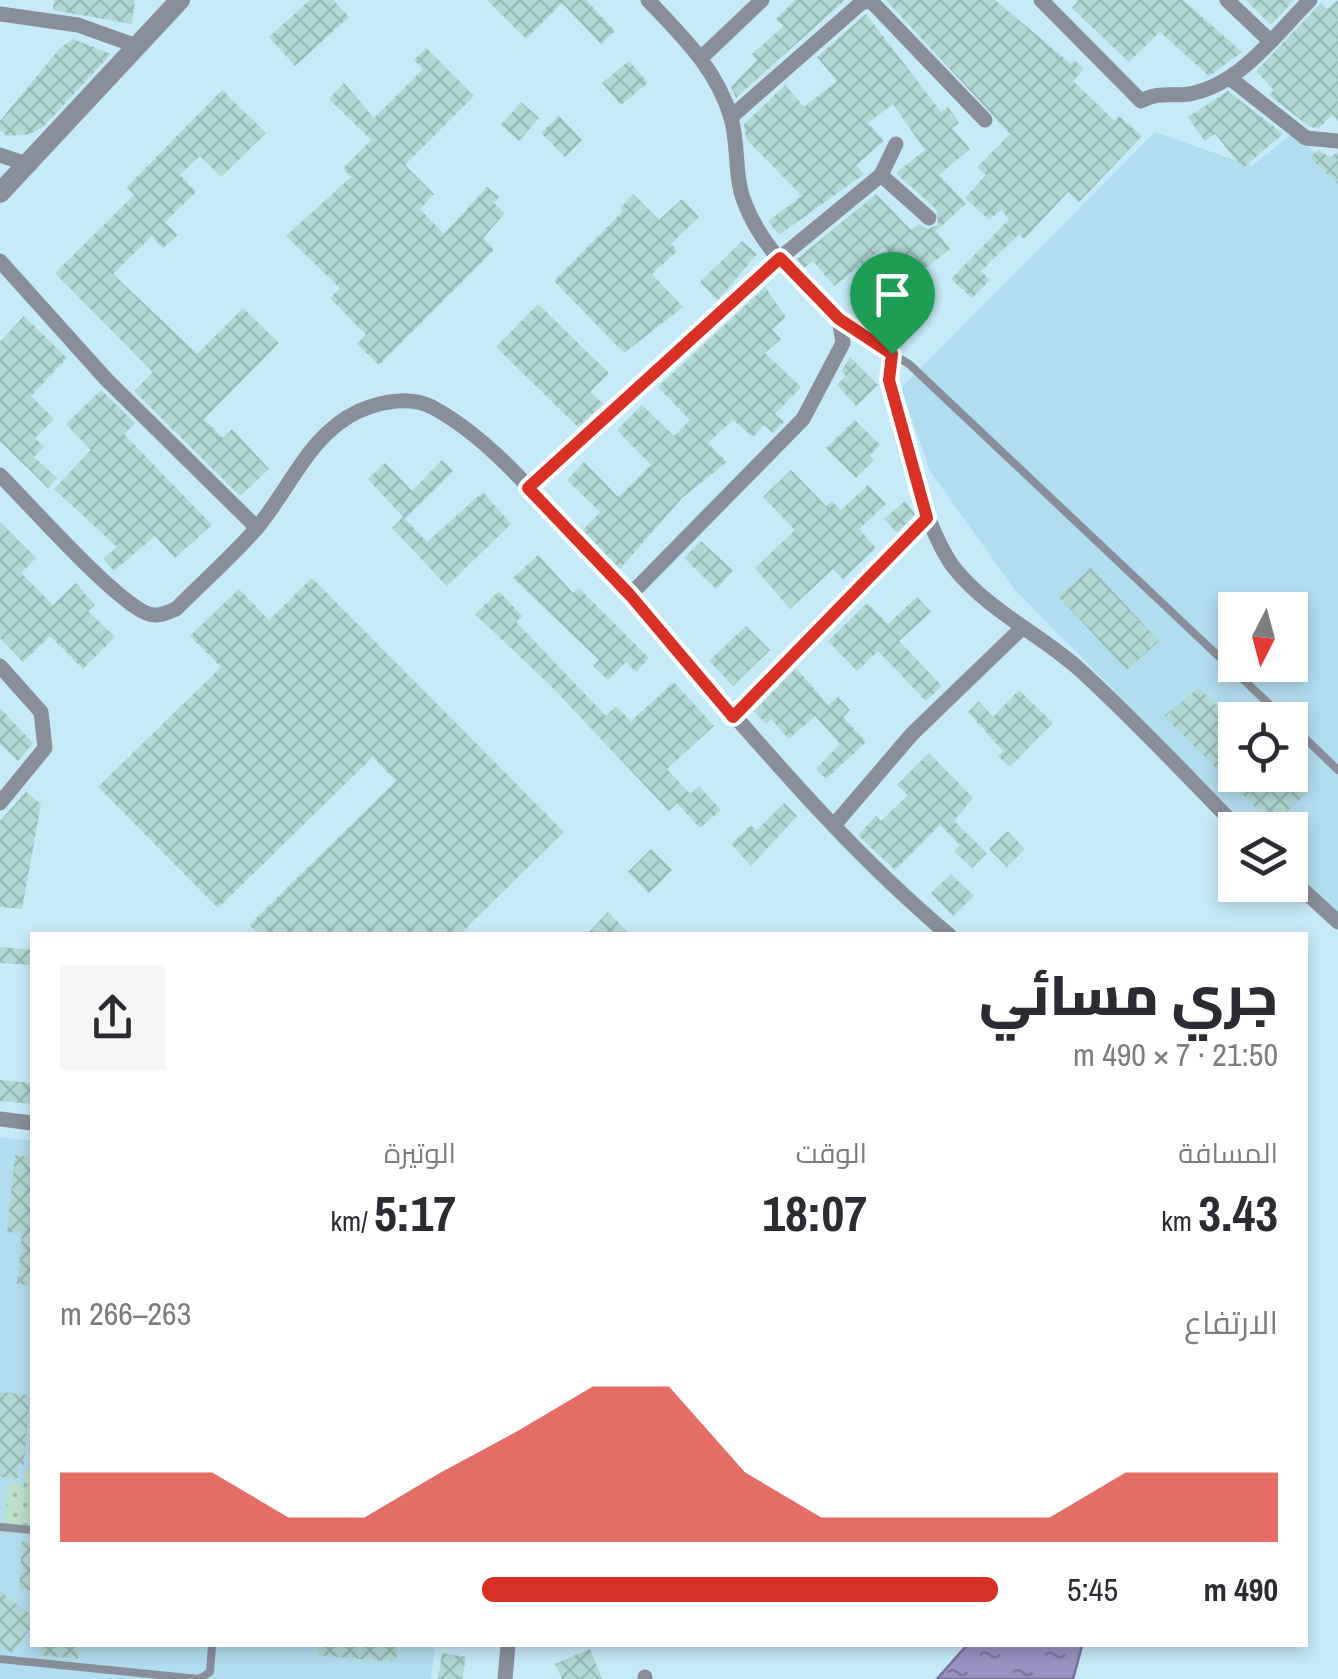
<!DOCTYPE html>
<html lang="ar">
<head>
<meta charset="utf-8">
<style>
	body { margin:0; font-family:"Archivo Narrow",Cairo,sans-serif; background:#f7f7f7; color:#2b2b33; direction:rtl; height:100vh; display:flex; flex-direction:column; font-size:38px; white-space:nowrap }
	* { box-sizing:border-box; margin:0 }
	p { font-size:32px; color:#7c7c81 }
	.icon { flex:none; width:55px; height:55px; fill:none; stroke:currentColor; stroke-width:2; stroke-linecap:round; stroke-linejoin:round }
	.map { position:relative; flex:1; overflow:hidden; direction:ltr }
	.drawer { position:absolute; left:30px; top:932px; width:1278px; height:715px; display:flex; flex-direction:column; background:#fff; border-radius:0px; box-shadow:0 5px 15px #0003; direction:rtl }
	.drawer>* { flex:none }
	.needle { width:65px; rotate:186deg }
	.fabs { position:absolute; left:1218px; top:592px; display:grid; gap:20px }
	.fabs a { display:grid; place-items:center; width:90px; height:90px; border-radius:0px; background:#fff; box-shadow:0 5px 15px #0003; font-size:50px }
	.pin { position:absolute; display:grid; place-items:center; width:85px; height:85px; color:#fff; margin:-102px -42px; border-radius:50% 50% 50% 0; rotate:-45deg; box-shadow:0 0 10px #0007 }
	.pin .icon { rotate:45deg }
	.round { display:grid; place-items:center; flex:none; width:105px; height:105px; border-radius:0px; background:#f7f7f7 }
	.head { display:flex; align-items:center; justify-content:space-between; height:170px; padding:0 30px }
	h1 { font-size:55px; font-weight:800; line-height:75px }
	.stats { display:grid; grid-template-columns:repeat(3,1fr); gap:15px; height:170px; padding:10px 30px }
	.stats div { display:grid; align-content:center }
	.stats b { font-size:50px; font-weight:800 }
	.stats small { font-size:28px; font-weight:400 }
	.stats p { font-size:28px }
	.chart { height:280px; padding:20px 30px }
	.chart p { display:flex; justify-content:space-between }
	.chart svg { width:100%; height:180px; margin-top:10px; fill:#d93025; opacity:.7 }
	ul { padding:0 30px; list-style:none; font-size:32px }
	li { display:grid; grid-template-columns:160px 120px 1fr; align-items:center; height:75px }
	li i { height:25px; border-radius:12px; background:#d93025 }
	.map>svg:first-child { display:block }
</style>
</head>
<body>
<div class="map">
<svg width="1338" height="1679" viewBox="0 0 1338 1679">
	<defs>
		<pattern id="garden-dots" width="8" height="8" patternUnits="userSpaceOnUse" patternTransform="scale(2.5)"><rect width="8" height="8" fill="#bce0c8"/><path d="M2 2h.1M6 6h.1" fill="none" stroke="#a1c0ac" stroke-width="1.8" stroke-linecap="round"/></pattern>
		<pattern id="water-ripples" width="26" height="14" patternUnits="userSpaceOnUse" patternTransform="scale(2.5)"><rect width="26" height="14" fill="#9a92c3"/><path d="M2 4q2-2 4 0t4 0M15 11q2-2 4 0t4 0" fill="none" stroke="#7d789f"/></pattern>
		<pattern id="building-cross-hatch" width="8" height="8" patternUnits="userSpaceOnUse" patternTransform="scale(2.5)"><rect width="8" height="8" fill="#b2d8d5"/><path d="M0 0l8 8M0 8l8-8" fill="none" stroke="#99bab7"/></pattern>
	</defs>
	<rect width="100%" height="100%" fill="#c7eaf8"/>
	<!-- built -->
	<g fill="#b2ddee" fill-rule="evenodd">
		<path d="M1155,132L1252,166L1294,132L1338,175V916L1290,868V830H1252L1015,590L930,471L901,388ZM1235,610H1290V665H1235ZM1235,720H1290V775H1235Z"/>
		<path d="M0,1137L32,1141V1645H435L431,1679H0Z"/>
	</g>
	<!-- garden -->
	<path fill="url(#garden-dots)" d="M26,1469L32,1470V1533L4,1530L8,1484L24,1485Z"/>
	<!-- water -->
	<path fill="url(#water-ripples)" stroke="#767498" stroke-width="2.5" d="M967,1645H1082V1646L1073,1679H937Z"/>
	<!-- building -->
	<g fill="url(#building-cross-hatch)">
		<path d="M54,0H135L132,24L53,10Z"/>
		<path d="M310,0H333L349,17L295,66L269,37Z"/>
		<path d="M487,0H586L615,31L601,44L562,3L526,39Z"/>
		<path d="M795,0H845L736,98L731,87L757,60L752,54L784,26L776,19Z"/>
		<path d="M886,0H995L1071,64L1074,60L1084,69L1073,81L1115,121L1119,116L1142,136L1079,202L1068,192L1024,239L1019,234L981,271L990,280L972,298L951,279L1009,219L1001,210L989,220L965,198L986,175L977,167L1010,134Z"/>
		<path d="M1079,0H1183L1242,52L1209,76L1160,32L1129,62L1072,8Z"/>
		<path d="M1246,0H1294L1271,25Z"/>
		<path d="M1338,0V121L1332,115L1319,128L1310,127L1269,95L1274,90L1256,71L1321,3L1327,9Z"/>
		<path d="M866,14L941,112L948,107L959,123L952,128L970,149L939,175L966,204L936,231L950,249L910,280L884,247L834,286L813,261L804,268L797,259L876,194L911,230L919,224L928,229L938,225L937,210L896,173L925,150L893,104L868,123L884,141L856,165L864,174L779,235L768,221L802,196L746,139L744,124L785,85L804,107L837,81L817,57Z"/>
		<path d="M73,39L111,54L43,127L30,134L7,136L0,130V121L60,48Z"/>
		<path d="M426,48L474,96L405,165L434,194L420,209L444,234L487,187L499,197L494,203L505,213L483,238L494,250L379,365L357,344L366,335L330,298L340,288L286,236L351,177L343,168L371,140L329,99L344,83L374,118L423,69L414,60Z"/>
		<path d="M629,61L648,83L621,105L602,83Z"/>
		<path d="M222,90L266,133L221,177L200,156L180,175L196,192L165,222L178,235L163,248L152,236L113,274L197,354L243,308L279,343L204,419L223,438L232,429L269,469L240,496L134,391L153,372L55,273L134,195L127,187Z"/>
		<path d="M1228,91L1283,134L1243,168L1215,134L1205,141L1188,117Z"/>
		<path d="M521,102L539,118L519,141L501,125Z"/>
		<path d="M559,116L582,140L565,157L541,133Z"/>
		<path d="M1318,150L1330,157L1338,152V184L1310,158Z"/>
		<path d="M633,194L659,220L682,199L699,217L671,244L677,251L652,274L683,307L624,353L554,281L623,211L620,208Z"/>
		<path d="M742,241L757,254L718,300L700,282Z"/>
		<path d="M897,276L925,303L907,322L897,312L880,330L862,311Z"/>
		<path d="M765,287L786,317L772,329L781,339L765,353L801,387L775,414L784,422L773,433L764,425L753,437L733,420L708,443L727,462L682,498L620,569L583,530L600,512L567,480L584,462L618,497L634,482L651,465L617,430L642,405L674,436L690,420L658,387Z"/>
		<path d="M538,304L609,373L590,392L603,404L578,427L496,347Z"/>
		<path d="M24,316L67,358L31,396L54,419L35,438L44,447L34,457L57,478L48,488L0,441V342Z"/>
		<path d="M850,357L878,385L856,406L837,385L846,376L841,371Z"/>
		<path d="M101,390L135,423L124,434L212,525L175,558L155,536L114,571L103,559L117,547L54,489L91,450L66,424Z"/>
		<path d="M855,420L880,445L870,455L874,460L856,478L826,448Z"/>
		<path d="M442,460L453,471L405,519L427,542L483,492L511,524L447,586L392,528L403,517L368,479L385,463L412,491Z"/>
		<path d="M791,470L826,506L832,501L841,510L868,485L886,504L859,529L876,548L843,579L833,569L790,609L755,568L795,530L763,497Z"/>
		<path d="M905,501L915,514L897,533L884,519Z"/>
		<path d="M0,522L36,558L21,573L53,605L76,583L95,605L88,611L115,637L83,669L50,636L23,662L0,638Z"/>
		<path d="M701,541L733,571L716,589L684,558Z"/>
		<path d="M538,555L573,593L579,588L649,658L636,672L626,662L608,680L593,666L599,660L513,578Z"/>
		<path d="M1091,568L1159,641L1127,670L1059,597Z"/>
		<path d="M312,578L564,832L459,935H260L249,925L396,781L373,757L218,908L98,787L221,667L190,636L239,589L269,620Z"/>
		<path d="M499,591L522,616L516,622L606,716L616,706L631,721L674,682L714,726L667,769L690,794L699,786L721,810L700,828L677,803L669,811L553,688L475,614Z"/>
		<path d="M917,597L931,612L899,641L942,686L926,701L878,651L857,671L828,641L867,603L888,624Z"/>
		<path d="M746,626L770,650L733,686L709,661Z"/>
		<path d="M796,668L828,705L838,697L850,710L843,717L866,742L826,779L816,769L840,744L815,716L789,739L771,719L766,724L754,711Z"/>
		<path d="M1199,688L1220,709L1226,702L1245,720H1235V775H1306L1298,784L1307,792L1273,825L1164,716Z"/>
		<path d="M1019,690L1053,723L1010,767L998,756L1003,751L968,712L979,701L993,717Z"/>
		<path d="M0,708L33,743L18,761L0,744Z"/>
		<path d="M929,753L973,798L954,821L987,853L972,868L954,851L960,845L940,825L895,870L858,835L876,816L881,821L908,795L897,785Z"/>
		<path d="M26,792L41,804L22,909L0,907V821Z"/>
		<path d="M784,803L797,816L751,866L731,844L751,825L756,831Z"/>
		<path d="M1008,831L1025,849L1007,867L989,849Z"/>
		<path d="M651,849L672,870L649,893L628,872Z"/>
		<path d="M951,874L974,896L953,916L931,893Z"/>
		<path d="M608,912L631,935H586Z"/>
		<path d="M0,947L32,950V965L0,963Z"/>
		<path d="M0,1080L32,1083V1104L0,1101Z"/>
		<path d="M15,1155L32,1157V1285L17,1284L22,1233L7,1232Z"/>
		<path d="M0,1392L30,1395L24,1465L19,1464L18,1478L0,1477Z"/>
		<path d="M22,1541H32V1590L19,1589Z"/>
		<path d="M0,1591L32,1616V1626L12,1653L0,1645Z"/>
		<path d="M41,1645H80L78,1659L40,1655Z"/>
		<path d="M318,1645H398L396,1662L317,1655Z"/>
		<path d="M590,1649L602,1679H562L555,1664Z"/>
		<path d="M442,1653L466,1657L462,1679H438Z"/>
	</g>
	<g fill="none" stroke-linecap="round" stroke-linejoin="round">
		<!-- service -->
		<g stroke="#888f9a" stroke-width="8">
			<path d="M894,355L909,364L1286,720"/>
			<path d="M1290,724L1338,770"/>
			<path d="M0,1527L32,1530"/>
			<path d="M0,1659L199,1679"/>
			<path d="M199,1679L210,1672L212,1645"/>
		</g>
		<!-- minor -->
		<g stroke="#888f9a" stroke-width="15">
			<path d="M648,0C682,36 717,69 731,118C739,145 734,175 744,201C766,263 839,320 892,354C883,396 927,535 955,569C989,611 1040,634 1079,669C1135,720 1187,776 1240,830"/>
			<path d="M1041,0L1141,101C1161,90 1174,98 1194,93C1242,82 1277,33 1310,0"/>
			<path d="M1227,0L1269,40"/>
			<path d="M0,14L78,25L134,45"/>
			<path d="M702,57L762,0"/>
			<path d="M1231,79L1306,138L1338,141"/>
			<path d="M731,117L861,3L871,1L985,120"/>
			<path d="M896,144L881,175L929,218"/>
			<path d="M0,155L30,165"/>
			<path d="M0,261L106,379L257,528"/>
			<path d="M0,475C31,506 112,598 146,613C157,618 166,613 176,609C202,583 231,557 256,529C290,489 309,434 359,411C382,401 410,396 432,407C490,438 537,497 582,545C705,674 812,820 949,935"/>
			<path d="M528,488L780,258L881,175"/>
			<path d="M630,595L803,419L843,343L839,319"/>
			<path d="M0,666L41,712L45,748L0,803"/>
			<path d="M733,717L927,518"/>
			<path d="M835,824L912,734L1021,629"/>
			<path d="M1290,878L1338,922"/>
			<path d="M0,1119L32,1123"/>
			<path d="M505,1679L508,1645"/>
			<path d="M645,1679V1677"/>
		</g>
		<!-- tertiary -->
		<path stroke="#888f9a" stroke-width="20" d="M0,193L180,0"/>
	</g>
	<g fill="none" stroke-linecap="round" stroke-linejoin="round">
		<defs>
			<path id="route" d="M780,258L839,319L892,354L889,380L927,518L733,717L630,595L528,488Z"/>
		</defs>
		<!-- route casing -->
		<use href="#route" stroke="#fff" stroke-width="20"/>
		<!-- route -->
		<use href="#route" stroke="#d93025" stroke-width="12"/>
	</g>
</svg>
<div class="fabs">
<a><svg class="needle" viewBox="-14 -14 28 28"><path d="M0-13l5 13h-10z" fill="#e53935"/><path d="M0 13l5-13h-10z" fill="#7c7c81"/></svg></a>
<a><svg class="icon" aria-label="locate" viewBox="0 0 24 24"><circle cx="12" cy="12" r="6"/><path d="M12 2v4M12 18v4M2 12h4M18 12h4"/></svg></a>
<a><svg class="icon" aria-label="layers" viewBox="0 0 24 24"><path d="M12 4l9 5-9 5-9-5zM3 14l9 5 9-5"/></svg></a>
</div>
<div class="pin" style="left:892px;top:354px;background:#1e9e55"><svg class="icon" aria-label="arrive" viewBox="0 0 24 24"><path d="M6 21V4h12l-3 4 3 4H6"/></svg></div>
<section class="drawer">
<div class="head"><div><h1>جري مسائي</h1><p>21:50 · 7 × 490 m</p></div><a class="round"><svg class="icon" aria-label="share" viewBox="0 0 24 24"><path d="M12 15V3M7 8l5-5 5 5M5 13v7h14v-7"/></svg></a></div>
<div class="stats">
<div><p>المسافة</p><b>3.43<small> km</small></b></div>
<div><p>الوقت</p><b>18:07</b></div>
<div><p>الوتيرة</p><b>5:17<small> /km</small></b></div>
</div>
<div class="chart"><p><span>الارتفاع</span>263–266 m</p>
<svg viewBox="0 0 160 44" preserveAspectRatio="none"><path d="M0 44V27L10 27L20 27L30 38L40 38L50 27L60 17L70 6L80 6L90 27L100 38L110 38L120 38L130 38L140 27L150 27L160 27V44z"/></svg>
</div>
<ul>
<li><b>490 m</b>5:45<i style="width:55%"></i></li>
</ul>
</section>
</div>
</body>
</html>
